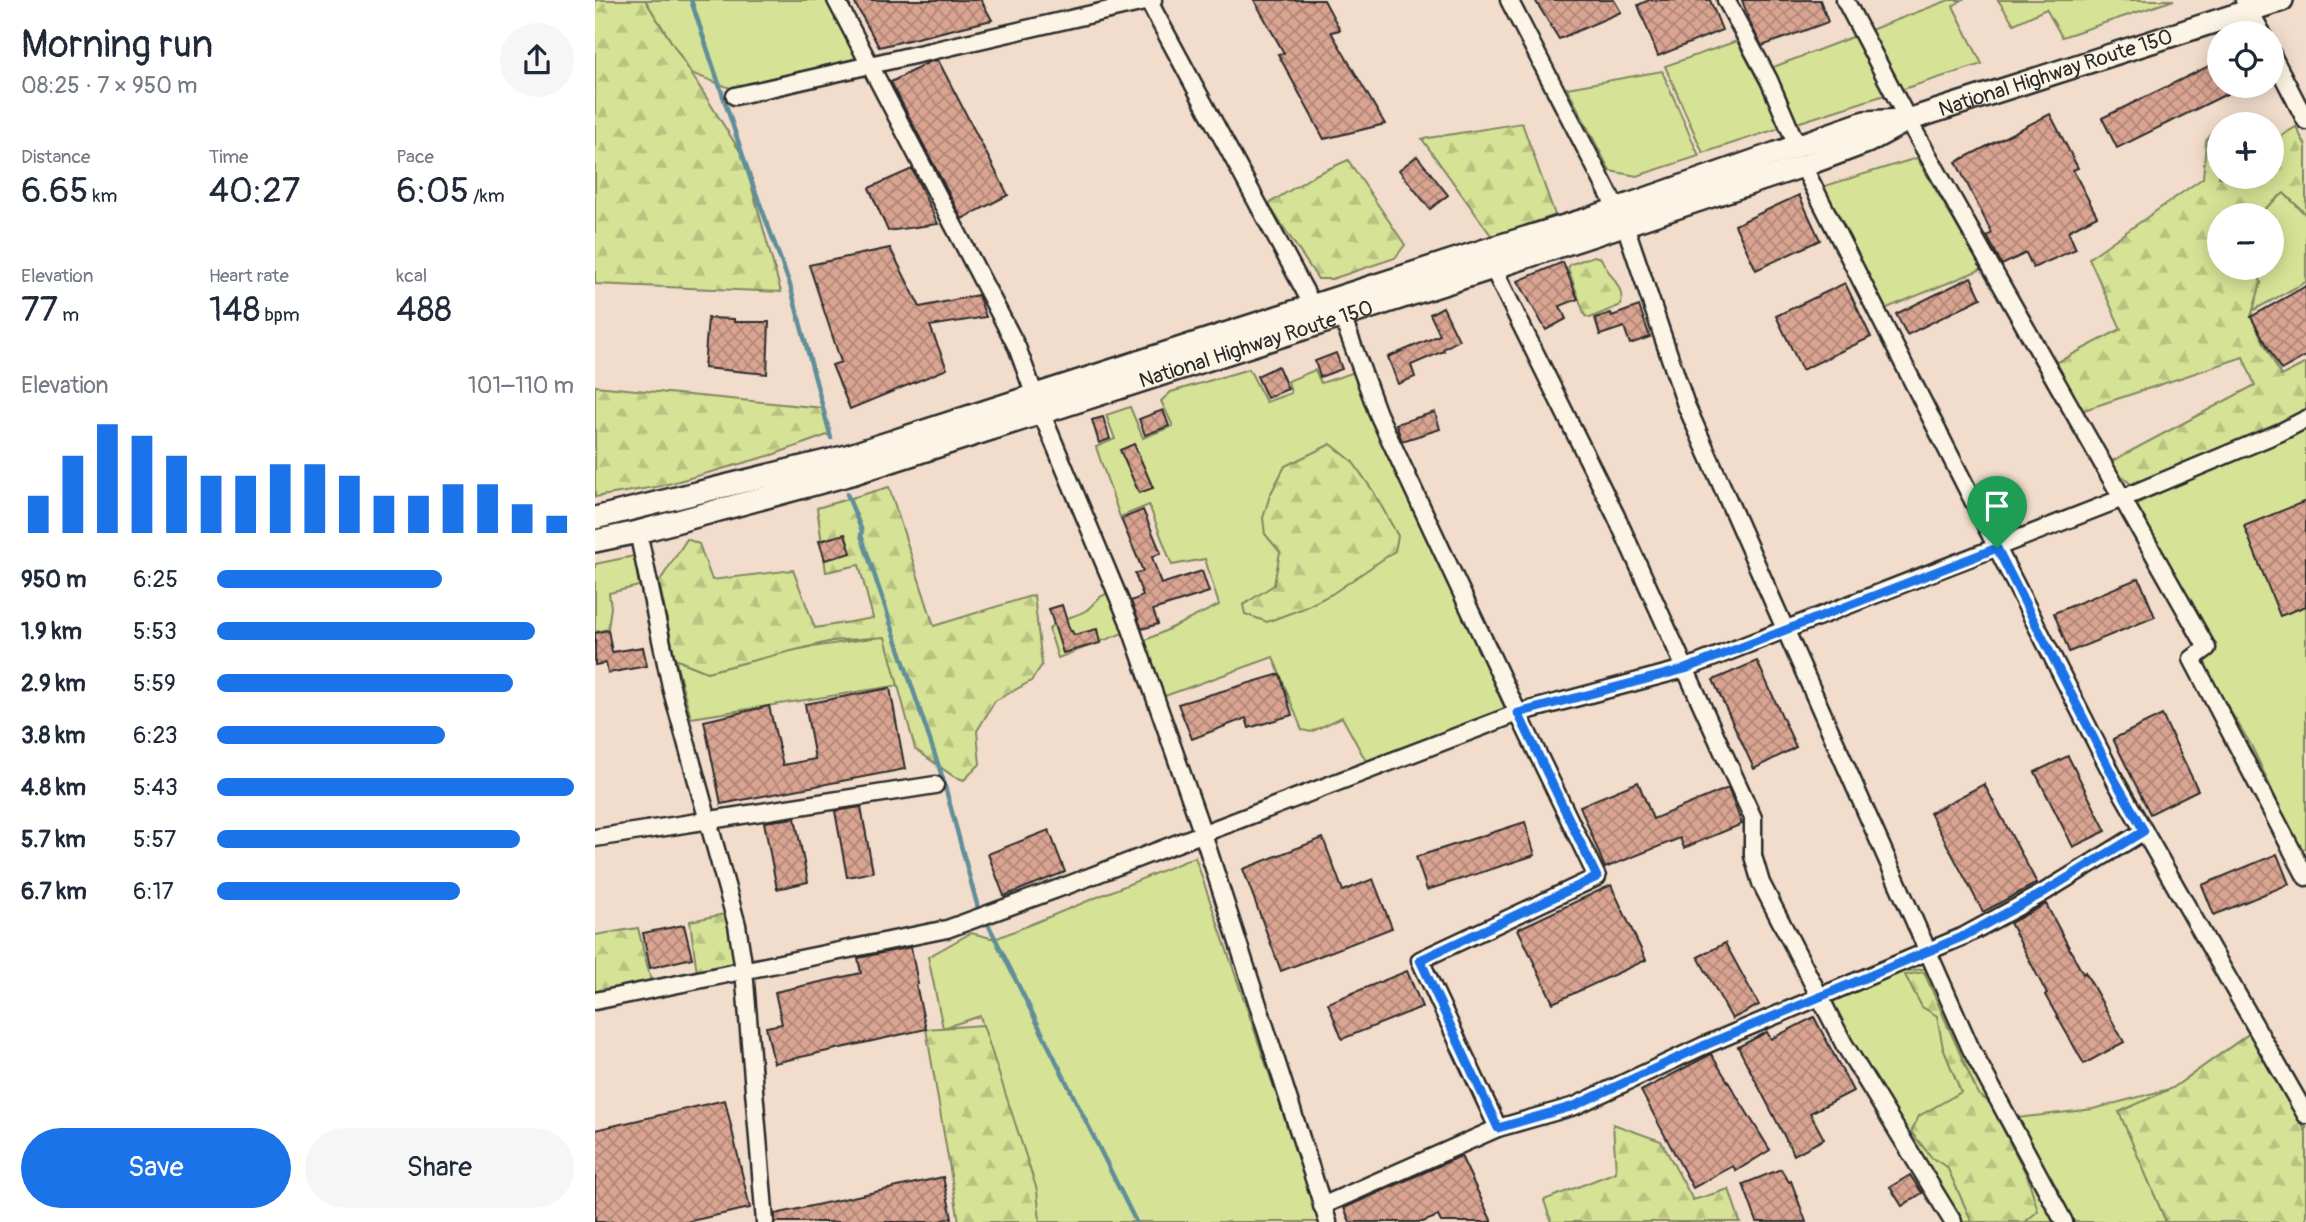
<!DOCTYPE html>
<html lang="en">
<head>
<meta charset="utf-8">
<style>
	body { margin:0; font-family:Pangolin,sans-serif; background:#f6f6f7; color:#1f2937; height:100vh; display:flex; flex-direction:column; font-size:26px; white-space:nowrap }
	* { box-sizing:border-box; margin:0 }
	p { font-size:23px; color:#747a83 }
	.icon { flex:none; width:38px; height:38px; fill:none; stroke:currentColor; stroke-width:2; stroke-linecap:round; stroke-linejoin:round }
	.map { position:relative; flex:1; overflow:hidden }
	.sheet { display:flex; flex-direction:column; background:#fff; width:595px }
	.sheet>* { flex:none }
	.fabs { position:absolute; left:1612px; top:21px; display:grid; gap:14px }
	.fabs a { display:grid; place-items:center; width:77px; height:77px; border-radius:50%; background:#fff; box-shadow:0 4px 18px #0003; font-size:35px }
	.pin { position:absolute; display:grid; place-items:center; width:60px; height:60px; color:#fff; margin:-72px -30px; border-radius:50% 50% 50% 0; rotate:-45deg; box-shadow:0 0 7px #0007 }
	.pin .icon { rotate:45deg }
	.round { display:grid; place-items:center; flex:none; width:74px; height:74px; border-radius:37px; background:#f6f6f7 }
	.summary { display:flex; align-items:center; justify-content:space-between; height:119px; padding:0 21px }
	h1 { font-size:38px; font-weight:600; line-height:52px }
	.stats { display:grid; grid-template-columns:repeat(3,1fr); gap:10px; height:119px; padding:7px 21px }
	.stats div { display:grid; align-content:center }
	.stats b { font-size:35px; font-weight:600 }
	.stats small { font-size:19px; font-weight:400 }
	.stats p { font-size:19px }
	.chart { height:196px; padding:14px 21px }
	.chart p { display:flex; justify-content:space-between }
	.chart svg { width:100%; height:126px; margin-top:7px; stroke:#1a73e8; stroke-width:6 }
	.action { display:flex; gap:14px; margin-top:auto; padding:14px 21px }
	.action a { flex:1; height:80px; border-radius:42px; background:#1a73e8; color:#fff; font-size:28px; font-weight:600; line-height:80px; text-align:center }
	.action a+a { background:#f6f6f7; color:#1f2937 }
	ul { padding:0 21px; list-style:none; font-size:23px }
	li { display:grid; grid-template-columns:112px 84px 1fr; align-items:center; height:52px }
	li i { height:18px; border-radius:9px; background:#1a73e8 }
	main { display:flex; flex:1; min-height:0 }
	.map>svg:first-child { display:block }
</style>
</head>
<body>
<main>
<section class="sheet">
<div class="summary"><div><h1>Morning run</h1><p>08:25 · 7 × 950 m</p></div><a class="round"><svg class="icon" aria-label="share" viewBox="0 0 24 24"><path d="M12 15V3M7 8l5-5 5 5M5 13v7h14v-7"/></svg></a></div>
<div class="stats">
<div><p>Distance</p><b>6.65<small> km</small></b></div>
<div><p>Time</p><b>40:27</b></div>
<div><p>Pace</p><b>6:05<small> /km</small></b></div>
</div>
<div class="stats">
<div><p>Elevation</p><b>77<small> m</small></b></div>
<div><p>Heart rate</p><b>148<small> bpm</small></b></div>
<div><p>kcal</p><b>488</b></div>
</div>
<div class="chart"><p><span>Elevation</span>101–110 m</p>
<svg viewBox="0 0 160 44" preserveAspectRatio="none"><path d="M5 44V31M15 44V17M25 44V6M35 44V10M45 44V17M55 44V24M65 44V24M75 44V20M85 44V20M95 44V24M105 44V31M115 44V31M125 44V27M135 44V27M145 44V34M155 44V38"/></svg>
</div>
<ul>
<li><b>950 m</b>6:25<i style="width:63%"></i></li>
<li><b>1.9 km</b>5:53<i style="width:89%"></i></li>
<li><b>2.9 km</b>5:59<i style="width:83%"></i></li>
<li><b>3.8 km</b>6:23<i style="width:64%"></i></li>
<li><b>4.8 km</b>5:43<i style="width:100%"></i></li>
<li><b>5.7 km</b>5:57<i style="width:85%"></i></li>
<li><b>6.7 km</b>6:17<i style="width:68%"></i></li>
</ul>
<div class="action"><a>Save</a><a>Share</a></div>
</section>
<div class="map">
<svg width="1711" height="1222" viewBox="0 0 1711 1222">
	<defs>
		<pattern id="forest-firs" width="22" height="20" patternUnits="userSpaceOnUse" patternTransform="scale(1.75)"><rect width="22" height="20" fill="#d6e396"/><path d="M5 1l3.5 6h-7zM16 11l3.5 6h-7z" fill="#b8c381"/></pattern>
		<pattern id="building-cross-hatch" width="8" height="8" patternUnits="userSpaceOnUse" patternTransform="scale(1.75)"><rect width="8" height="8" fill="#daa492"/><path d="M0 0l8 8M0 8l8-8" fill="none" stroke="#b18677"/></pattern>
	</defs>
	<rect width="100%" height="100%" fill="#f2ddcc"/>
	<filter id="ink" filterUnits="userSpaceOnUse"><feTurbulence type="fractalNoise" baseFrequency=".0143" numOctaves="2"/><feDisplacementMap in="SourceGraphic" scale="14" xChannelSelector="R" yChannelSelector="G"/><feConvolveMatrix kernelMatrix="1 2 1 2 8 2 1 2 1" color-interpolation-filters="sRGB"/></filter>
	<g filter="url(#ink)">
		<!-- green -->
		<g fill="#d6e396" stroke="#808760" stroke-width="2">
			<path d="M50,0H233L263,58L135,88L96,73Z"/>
			<path d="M1354,0H1367L1358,6L1387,64L1202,123L1176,68Z"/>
			<path d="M1403,0H1579L1467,37L1451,9L1419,24Z"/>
			<path d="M1142,41L1188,127L1108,153L1070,66Z"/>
			<path d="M1067,71L1104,156L1042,176L1015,171L972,88Z"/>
			<path d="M1322,158L1387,269L1287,310L1220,189Z"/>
			<path d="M1689,193L1711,215V282L1655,312L1666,283L1662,268H1676V215H1662Z"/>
			<path d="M654,369L671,402L696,393L693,381L720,370L726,383L760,372L910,709L771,761L747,717L716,732L707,730L678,657L570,696L545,643L624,605L610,559L577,565L554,505L525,517L501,447L520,439L511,415L535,407L548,438L578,426L566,401L576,392Z"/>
			<path d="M1711,425V848L1705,850L1656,745L1608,666L1618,648L1541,504Z"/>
			<path d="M39,556L44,586L14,593L16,607L13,629L0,632V564Z"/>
			<path d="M517,593L531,632L463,658L454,629C462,618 478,618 490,611C501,604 502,594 517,593Z"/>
			<path d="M290,636L306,685L96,718L80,659L112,672L197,650Z"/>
			<path d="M600,857L725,1222H445L443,1208L385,1016L348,1028L333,957L376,933L400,939Z"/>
			<path d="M1340,967L1414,1119L1498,1109L1578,1088L1662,1028L1711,1124V1222H1358L1301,1130L1229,984Z"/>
		</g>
		<!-- forest -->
		<g fill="url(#forest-firs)" stroke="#808760" stroke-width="2">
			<path d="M0,0H50L148,156L186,292L0,284Z"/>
			<path d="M927,123L960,215L898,238L827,139Z"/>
			<path d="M1624,125V177H1676L1677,141L1701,127L1711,146V214L1689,193L1662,215H1624V268H1662L1666,283L1656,317L1686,376L1711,363V414L1538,486L1522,472L1517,461L1660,385L1648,357L1486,411L1459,364L1526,329L1494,258L1608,178L1611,141Z"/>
			<path d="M753,160L810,245L800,258L737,279H723L673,204L720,175Z"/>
			<path d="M999,256L1006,258C1012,274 1030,286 1026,305L995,318L990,316L973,268L976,264Z"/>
			<path d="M0,386L228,408L235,434L177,455L66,486L0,497Z"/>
			<path d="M736,444L757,461L778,491L803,536L800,551L737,594L709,608L672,622L650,614L648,605L679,585L685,552L670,534L668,518L675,495L690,466Z"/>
			<path d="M294,487L339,626L439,595L447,665L436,681L400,701L382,731L385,764L369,780L358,776L320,749L290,637L237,641L112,672L80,659L64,582L92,539L104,544L117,580L198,570L220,628L278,618L264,565L231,572L222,508Z"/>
			<path d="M135,913L143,964L102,973L95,921Z"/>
			<path d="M43,928L57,985L0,996V935Z"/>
			<path d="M1329,972L1383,1094L1395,1103L1433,1178L1443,1211L1430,1222H1377L1352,1167L1337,1158L1316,1132L1324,1116L1366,1092L1348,1048L1342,1016L1327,1007L1310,975Z"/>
			<path d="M388,1025L442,1190L445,1222H364L331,1029Z"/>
			<path d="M1658,1031L1711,1132V1222H1571L1524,1112L1578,1088Z"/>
			<path d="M1018,1124L1066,1141L1098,1200L1134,1189L1145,1222H956L949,1200L1021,1172Z"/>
		</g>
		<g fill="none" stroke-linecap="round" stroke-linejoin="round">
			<!-- stream -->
			<g stroke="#608e99" stroke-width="4.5">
				<path d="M96,0L155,177L195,285L236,438"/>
				<path d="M252,494L267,531L266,535L348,779L383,908"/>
				<path d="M393,924L541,1222"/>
			</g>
		</g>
		<!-- building -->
		<g fill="url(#building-cross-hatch)" stroke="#2b2b2b" stroke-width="2">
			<path d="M258,0H386L397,20L284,47Z"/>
			<path d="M659,0H729L745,30L736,32L790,124L729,139L683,54L689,53Z"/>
			<path d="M940,0H1019L1026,12L964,39Z"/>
			<path d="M1054,0H1115L1127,30L1063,56L1043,5Z"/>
			<path d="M1147,0H1225L1233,22L1167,46L1156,25Z"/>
			<path d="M343,60L413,195L367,219L296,82L334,62Z"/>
			<path d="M1624,61V86H1648L1522,148L1507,118Z"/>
			<path d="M1455,114L1483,168L1478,170L1502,216L1473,231L1481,249L1438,268L1431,253L1407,265L1392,236L1397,233L1361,162Z"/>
			<path d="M822,156L853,195L835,209L804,170Z"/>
			<path d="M317,169L343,224L293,231L274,188Z"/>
			<path d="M1204,195L1225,240L1161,270L1140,225Z"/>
			<path d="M295,248L325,307L383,295L391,317L335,326L352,369L255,409L237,365L246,362L214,265Z"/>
			<path d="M968,262L983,299L965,306L971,319L951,330L923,281Z"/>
			<path d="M1376,277L1386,298L1312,335L1301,314Z"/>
			<path d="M1250,283L1276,337L1207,370L1181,316Z"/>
			<path d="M1711,286V356L1686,370L1656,317Z"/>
			<path d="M1044,306L1055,337L1035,344L1029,327L1005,335L1000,318L1016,313L1017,316Z"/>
			<path d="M848,307L864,340L848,349L849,351L816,365L820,377L803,384L793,357L845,335L835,314Z"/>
			<path d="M113,318L139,319V322H174L172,374L109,368Z"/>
			<path d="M741,353L747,369L725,377L720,361Z"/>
			<path d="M683,366L693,389L672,398L662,376Z"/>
			<path d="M568,410L574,426L550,435L544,419Z"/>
			<path d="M840,412L845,429L807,441L801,424Z"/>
			<path d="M508,417L515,439L504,443L497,420Z"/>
			<path d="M539,444L558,488L544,493L525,450Z"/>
			<path d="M1711,501V606L1685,616L1649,526Z"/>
			<path d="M548,510L566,553L557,557L566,584L607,571L614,592L558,610L563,624L547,629L536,601L548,596L540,574L548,571L526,519Z"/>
			<path d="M250,534L256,553L230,560L224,541Z"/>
			<path d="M1544,578L1560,617L1474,652L1459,613Z"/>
			<path d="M467,605L475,631H477L479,635L502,629L505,643L468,653L454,609Z"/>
			<path d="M13,630L17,652L48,647L52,666L13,673L11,663L0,665V633Z"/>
			<path d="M1162,661L1201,747L1159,769L1118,680Z"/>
			<path d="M685,674L697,715L654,728L651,718L597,739L583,704Z"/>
			<path d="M295,688L310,769L126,804L109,721L174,706L188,765L220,759L210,704Z"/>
			<path d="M1567,715L1603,790L1555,814L1518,739Z"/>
			<path d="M1473,756L1511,831L1478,847L1440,772Z"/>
			<path d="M1043,782L1058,819L1133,788L1147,824L1089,848L1085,838L1010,868L985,806Z"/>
			<path d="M1389,784L1442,883L1388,912L1335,813Z"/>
			<path d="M266,807L278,872L252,877L240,811Z"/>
			<path d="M200,818L213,882L182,889L169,822Z"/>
			<path d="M930,822L940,855L832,890L821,857Z"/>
			<path d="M454,830L470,872L409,896L393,854Z"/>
			<path d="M728,838L748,891L778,879L797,928L686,971L648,869Z"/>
			<path d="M1682,854L1694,884L1619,915L1607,885Z"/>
			<path d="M1016,885L1051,960L958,1003L923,929Z"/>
			<path d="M1451,904L1488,974L1490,972L1529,1042L1489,1064L1450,995L1452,994L1415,923Z"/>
			<path d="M89,925L97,958L55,968L48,933Z"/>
			<path d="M1130,943L1164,1005L1137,1019L1103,957Z"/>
			<path d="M316,947L323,984L321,985L331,1029L179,1063L171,1027L187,1024L180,992L266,973L263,958Z"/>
			<path d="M812,971L827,1007L747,1039L733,1003Z"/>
			<path d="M1219,1017L1258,1091L1215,1113L1229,1139L1199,1155L1143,1047L1172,1032L1176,1039Z"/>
			<path d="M1116,1054L1175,1150L1141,1171L1138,1166L1098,1188L1046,1091Z"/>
			<path d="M130,1100L155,1208L91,1222H0V1130Z"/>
			<path d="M866,1156L897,1222H846L843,1216L828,1222H755L749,1208Z"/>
			<path d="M1186,1169L1194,1182L1196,1181L1211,1222H1162L1148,1184Z"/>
			<path d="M1315,1175L1327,1193L1307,1206L1295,1187Z"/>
			<path d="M348,1177L357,1218L339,1222H180V1214Z"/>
		</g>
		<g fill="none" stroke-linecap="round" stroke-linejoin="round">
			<defs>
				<g id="minor">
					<path d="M241,0L422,347L440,396"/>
					<path d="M553,0L718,306"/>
					<path d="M914,0L1030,225L1091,405L1376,1049L1469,1222"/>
					<path d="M1131,0L1174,80L1202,146"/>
					<path d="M1250,0L1313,120L1612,648L1597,659L1711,877"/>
					<path d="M1649,0L1667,33"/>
					<path d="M1676,53L1711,121"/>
					<path d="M140,96L558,0"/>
					<path d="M1208,166L1521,782L1711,1115"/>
					<path d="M898,268L1021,516L1158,818V856L1166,883L1249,1044L1358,1222"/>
					<path d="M747,316L783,414L923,713L1002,877L825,960L903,1128"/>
					<path d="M446,412L533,620L608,834L733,1222"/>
					<path d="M43,532L77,691L142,925L149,970L170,1222"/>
					<path d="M0,838L340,785"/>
					<path d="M0,1001L352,929L473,885L923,713L1089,669L1528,498L1686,432L1711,419"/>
					<path d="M727,1206L903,1128L980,1106L1108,1046L1369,936L1446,894L1549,831"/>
				</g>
				<g id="highway">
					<path d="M0,518L252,456L890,250L996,218L1270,122L1308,120"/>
					<path id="s1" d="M0,541L43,532L256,474L898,268L1208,166L1272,142L1313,120L1687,0"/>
				</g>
			</defs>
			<!-- minor casing -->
			<use href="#minor" stroke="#2b2b2b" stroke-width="21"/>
			<!-- highway casing -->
			<use href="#highway" stroke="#2b2b2b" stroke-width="26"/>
			<!-- minor -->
			<use href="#minor" stroke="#fcf5e5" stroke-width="16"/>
			<!-- highway -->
			<use href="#highway" stroke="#fcf5e5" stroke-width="21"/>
		</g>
	</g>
	<g fill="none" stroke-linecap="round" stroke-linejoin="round" filter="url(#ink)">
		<defs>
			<path id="route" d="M1402,548L1521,782L1549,831L1446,894L1369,936L1108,1046L979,1106L903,1128L825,960L1002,877L923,713L1090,669Z"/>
		</defs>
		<!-- route casing -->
		<use href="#route" stroke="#fff" stroke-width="14"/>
		<!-- route -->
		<use href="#route" stroke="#1a73e8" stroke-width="9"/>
	</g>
	<g text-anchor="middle" stroke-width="7" stroke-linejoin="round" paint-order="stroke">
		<!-- street labels -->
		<g font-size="21" fill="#2b2b2b" stroke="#fcf5e5">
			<text dy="7" stroke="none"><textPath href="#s1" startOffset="1535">National Highway Route 150</textPath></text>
			<text dy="7" stroke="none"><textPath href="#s1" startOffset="690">National Highway Route 150</textPath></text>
		</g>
	</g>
</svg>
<div class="fabs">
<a><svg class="icon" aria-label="locate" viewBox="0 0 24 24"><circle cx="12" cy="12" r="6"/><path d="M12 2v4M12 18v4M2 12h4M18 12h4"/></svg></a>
<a>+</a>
<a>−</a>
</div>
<div class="pin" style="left:1402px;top:548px;background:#1e9e55"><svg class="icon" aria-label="arrive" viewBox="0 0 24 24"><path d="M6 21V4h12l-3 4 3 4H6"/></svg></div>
</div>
</main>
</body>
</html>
